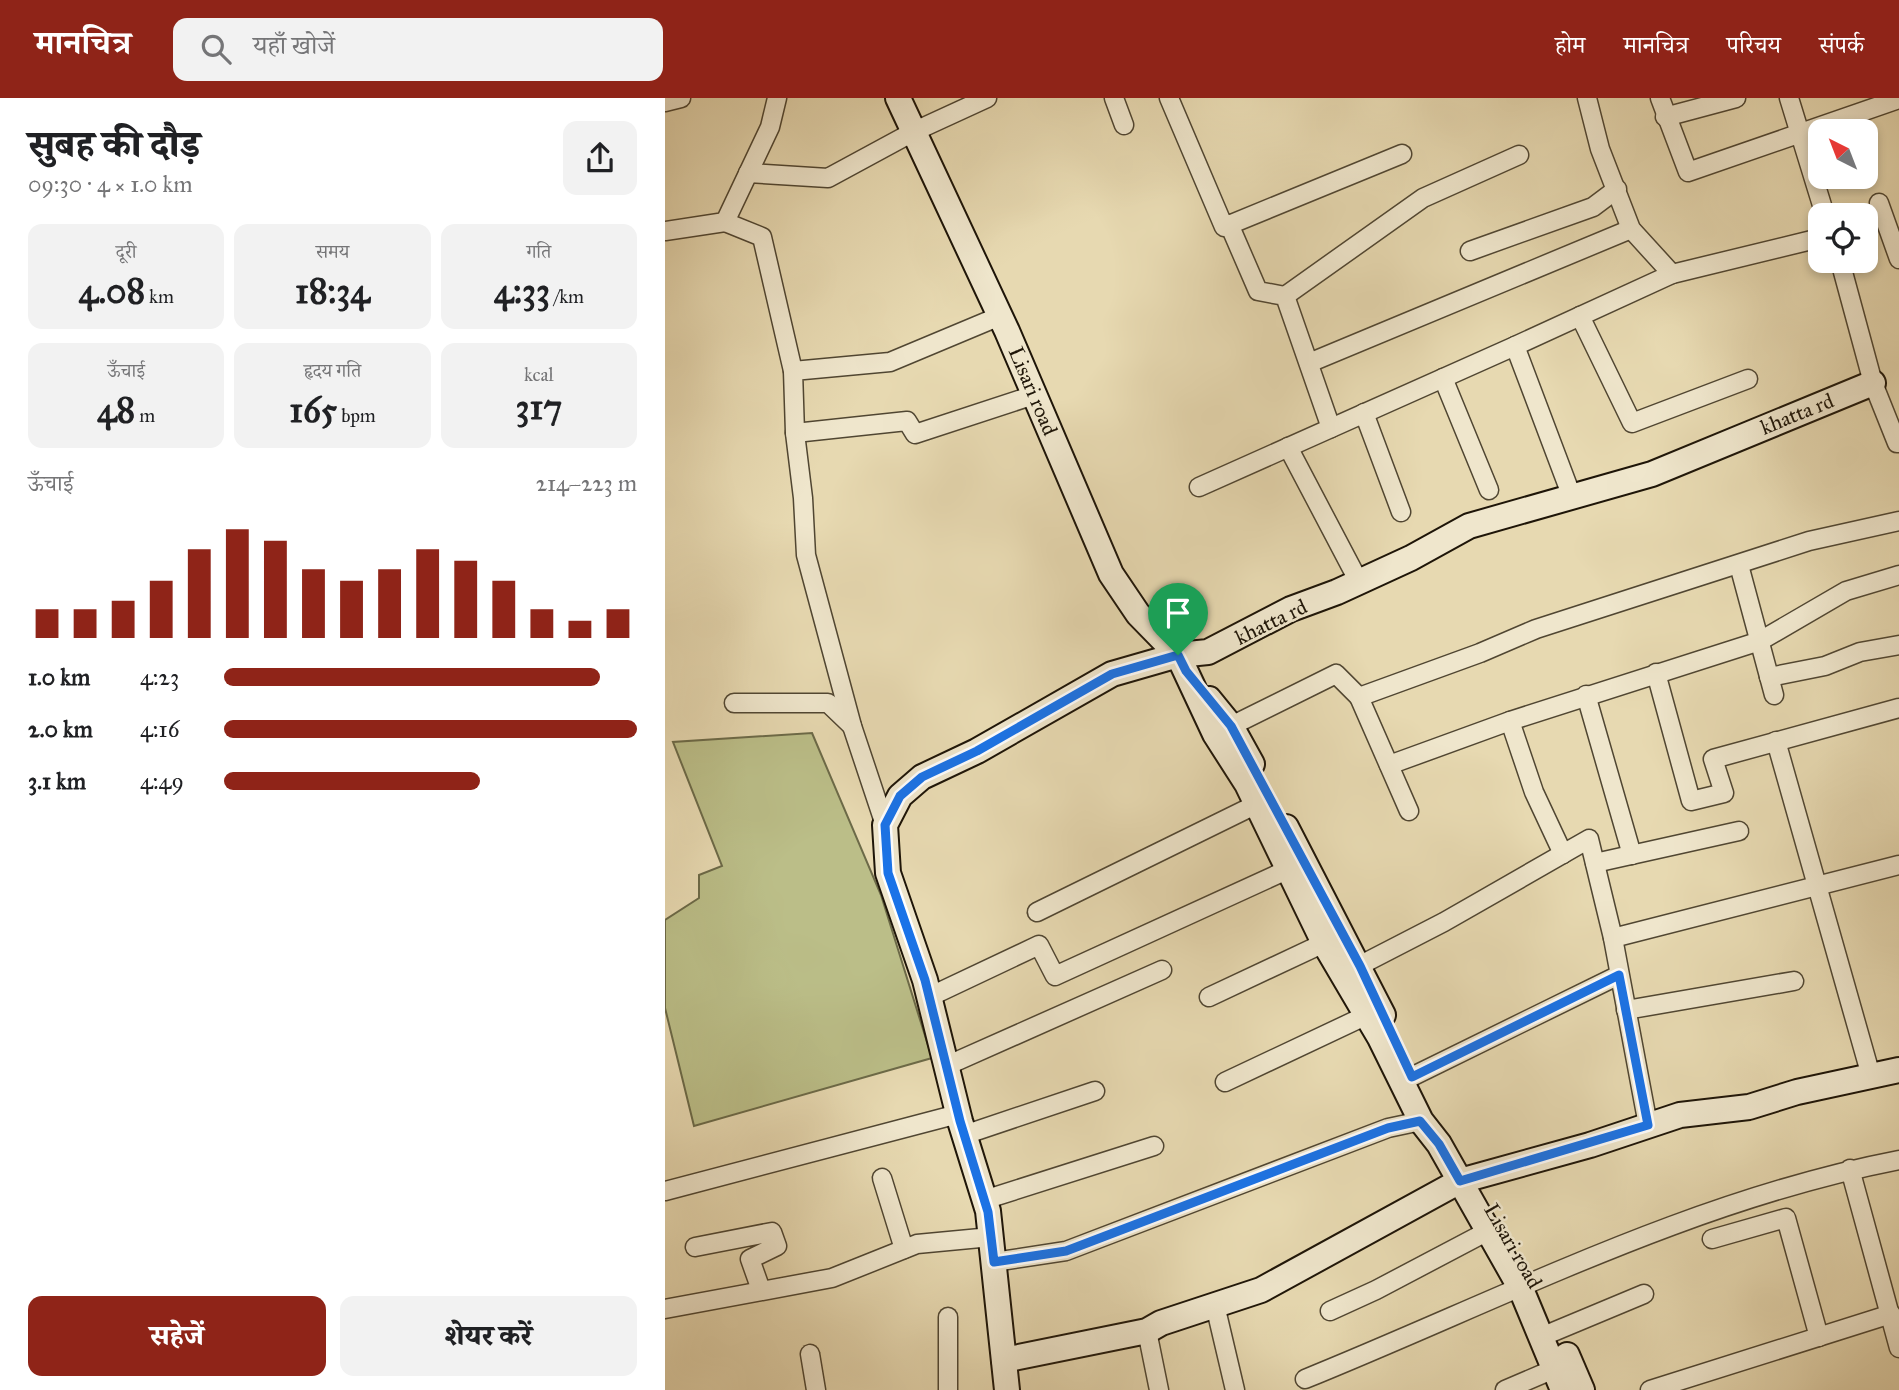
<!DOCTYPE html>
<html lang="hi">
<head>
<meta charset="utf-8">
<style>
	body { margin:0; font-family:"IM FELL Great Primer","Noto Serif Devanagari",serif; background:#f2f2f2; color:#202124; height:100vh; display:flex; flex-direction:column; font-size:26px; white-space:nowrap }
	* { box-sizing:border-box; margin:0 }
	p { font-size:23px; color:#757577 }
	.icon { flex:none; width:38px; height:38px; fill:none; stroke:currentColor; stroke-width:2; stroke-linecap:round; stroke-linejoin:round }
	.map { position:relative; flex:1; overflow:hidden }
	.side { display:flex; flex-direction:column; background:#fff; width:665px }
	.side>* { flex:none }
	.needle { width:46px; rotate:318deg }
	.fabs { position:absolute; left:1143px; top:21px; display:grid; gap:14px }
	.fabs a { display:grid; place-items:center; width:70px; height:70px; border-radius:14px; background:#fff; box-shadow:0 4px 10px #0003; font-size:35px }
	.pin { position:absolute; display:grid; place-items:center; width:60px; height:60px; color:#fff; margin:-72px -30px; border-radius:50% 50% 50% 0; rotate:-45deg; box-shadow:0 0 7px #0007 }
	.pin .icon { rotate:45deg }
	.round { display:grid; place-items:center; flex:none; width:74px; height:74px; border-radius:14px; background:#f2f2f2 }
	.overview { display:flex; align-items:center; justify-content:space-between; height:119px; padding:0 28px }
	h1 { font-size:38px; font-weight:800; line-height:52px }
	.stats { display:grid; grid-template-columns:repeat(3,1fr); gap:10px; height:119px; padding:7px 28px }
	.stats div { display:grid; align-content:center; border-radius:14px; background:#f2f2f2; text-align:center }
	.stats b { font-size:35px; font-weight:800 }
	.stats small { font-size:19px; font-weight:400 }
	.stats p { font-size:19px }
	.chart { height:196px; padding:14px 28px }
	.chart p { display:flex; justify-content:space-between }
	.chart svg { width:100%; height:126px; margin-top:7px; stroke:#8f2418; stroke-width:6 }
	.cta { display:flex; gap:14px; margin-top:auto; padding:14px 28px }
	.cta a { flex:1; height:80px; border-radius:14px; background:#8f2418; color:#fff; font-size:28px; font-weight:800; line-height:80px; text-align:center }
	.cta a+a { background:#f2f2f2; color:#202124 }
	ul { padding:0 28px; list-style:none; font-size:23px }
	li { display:grid; grid-template-columns:112px 84px 1fr; align-items:center; height:52px }
	li i { height:18px; border-radius:9px; background:#8f2418 }
	header { display:flex; align-items:center; gap:42px; box-sizing:border-box; height:98px; padding:0 35px; background:#8f2418; color:#fff }
	header strong { font-size:33px }
	nav { display:flex; gap:38px; margin-inline-start:auto; font-size:24px }
	.search { width:490px; height:63px; background:#f2f2f2; display:flex; align-items:center; gap:18px; box-sizing:border-box; padding:0 24px; border-radius:14px; color:#757577; font-size:26px }
	main { display:flex; flex:1; min-height:0 }
	.map>svg:first-child { display:block }
</style>
</head>
<body>
<header>
<strong>मानचित्र</strong>
<div class="search"><svg class="icon" aria-label="search" viewBox="0 0 24 24"><circle cx="10" cy="10" r="6"/><path d="M15 15l6 6"/></svg>यहाँ खोजें</div>
<nav><a>होम</a><a>मानचित्र</a><a>परिचय</a><a>संपर्क</a></nav>
</header>
<main>
<section class="side">
<div class="overview"><div><h1>सुबह की दौड़</h1><p>09:30 · 4 × 1.0 km</p></div><a class="round"><svg class="icon" aria-label="share" viewBox="0 0 24 24"><path d="M12 15V3M7 8l5-5 5 5M5 13v7h14v-7"/></svg></a></div>
<div class="stats">
<div><p>दूरी</p><b>4.08<small> km</small></b></div>
<div><p>समय</p><b>18:34</b></div>
<div><p>गति</p><b>4:33<small> /km</small></b></div>
</div>
<div class="stats">
<div><p>ऊँचाई</p><b>48<small> m</small></b></div>
<div><p>हृदय गति</p><b>165<small> bpm</small></b></div>
<div><p>kcal</p><b>317</b></div>
</div>
<div class="chart"><p><span>ऊँचाई</span>214–223 m</p>
<svg viewBox="0 0 160 44" preserveAspectRatio="none"><path d="M5 44V34M15 44V34M25 44V31M35 44V24M45 44V13M55 44V6M65 44V10M75 44V20M85 44V24M95 44V20M105 44V13M115 44V17M125 44V24M135 44V34M145 44V38M155 44V34"/></svg>
</div>
<ul>
<li><b>1.0 km</b>4:23<i style="width:91%"></i></li>
<li><b>2.0 km</b>4:16<i style="width:100%"></i></li>
<li><b>3.1 km</b>4:49<i style="width:62%"></i></li>
</ul>
<div class="cta"><a>सहेजें</a><a>शेयर करें</a></div>
</section>
<div class="map">
<svg width="1234" height="1292" viewBox="0 0 1234 1292">
	<rect width="100%" height="100%" fill="#e7d9b1"/>
	<filter id="stains"><feTurbulence type="fractalNoise" baseFrequency=".00286" numOctaves="4"/><feColorMatrix values="0 0 0 0 .2 0 0 0 0 .09 0 0 0 0 .02 0 0 0 .5 -.17"/></filter>
	<radialGradient id="worn" r=".72"><stop offset=".6" stop-color="#630" stop-opacity="0"/><stop offset="1" stop-color="#630" stop-opacity=".3"/></radialGradient>
	<!-- green -->
	<path fill="#bbbe88" stroke="#6c6a48" stroke-width="2" d="M147,635L216,797L267,960L29,1028L0,910V822L34,800V777L57,768L8,644Z"/>
	<g fill="none" stroke-linecap="round" stroke-linejoin="round">
		<defs>
			<g id="street">
				<path d="M449,0L459,27"/>
				<path d="M504,0L559,129L737,56"/>
				<path d="M922,0L935,51L966,131L1007,176"/>
				<path d="M995,0L1023,74L1234,1"/>
				<path d="M1124,0L1160,117"/>
				<path d="M0,4L16,0"/>
				<path d="M1000,19L1071,0"/>
				<path d="M83,75L163,80L248,34L322,0"/>
				<path d="M1214,105L1234,161"/>
				<path d="M60,124L97,139L128,273"/>
				<path d="M564,126L593,193L620,198L666,330"/>
				<path d="M0,133L60,124L105,29L112,0"/>
				<path d="M805,153L928,109L952,91"/>
				<path d="M1175,163L1208,285L1232,345H1234"/>
				<path d="M620,198L758,100L854,57"/>
				<path d="M335,218L225,264L128,273L130,335L242,323L250,336L369,297"/>
				<path d="M915,218L967,325L1083,281"/>
				<path d="M850,248L1007,176L1155,140"/>
				<path d="M644,265L966,131"/>
				<path d="M778,280L824,392"/>
				<path d="M699,315L736,414"/>
				<path d="M130,335L138,400L141,457L187,628L220,727"/>
				<path d="M623,349L694,484"/>
				<path d="M534,389L850,248L907,399"/>
				<path d="M1074,467L1109,597"/>
				<path d="M991,575L1026,703L1059,695L1048,661L1234,610"/>
				<path d="M1104,579L1160,568L1195,554L1234,547"/>
				<path d="M921,597L967,757"/>
				<path d="M69,605H163L187,628"/>
				<path d="M556,633L671,576L694,599"/>
				<path d="M1111,643L1206,978"/>
				<path d="M724,667L845,623"/>
				<path d="M744,713L694,599L815,555L871,531L1144,443L1234,423"/>
				<path d="M898,756L869,694L845,623L1095,543L1181,493L1234,477"/>
				<path d="M930,765L1074,733"/>
				<path d="M372,814L592,706"/>
				<path d="M948,840L983,1027"/>
				<path d="M682,874L779,824L924,741L948,840L1234,767"/>
				<path d="M264,899L374,847L390,878L624,771"/>
				<path d="M544,899L659,845"/>
				<path d="M961,912L1129,883"/>
				<path d="M281,968L497,872"/>
				<path d="M560,984L702,917"/>
				<path d="M736,984L954,877"/>
				<path d="M299,1037L430,993"/>
				<path d="M1185,1071L1234,1250"/>
				<path d="M217,1080L239,1151"/>
				<path d="M0,1093L293,1016"/>
				<path d="M319,1102L489,1048"/>
				<path d="M1047,1141L1121,1120L1154,1239"/>
				<path d="M30,1149L107,1134L112,1148L85,1161L96,1192"/>
				<path d="M329,1164L401,1153L723,1030L756,1023"/>
				<path d="M550,1207L570,1292"/>
				<path d="M0,1211L167,1180L252,1146L326,1139"/>
				<path d="M665,1213L711,1192L823,1133"/>
				<path d="M482,1233L494,1292"/>
				<path d="M876,1239L979,1196"/>
				<path d="M145,1256L151,1292"/>
				<path d="M640,1281C835,1202 1026,1102 1234,1062"/>
				<path d="M283,1292V1219"/>
				<path d="M840,1292L889,1271"/>
				<path d="M985,1292L1226,1216"/>
			</g>
			<g id="secondary">
				<path d="M233,0L342,233L446,476L473,516L513,557L550,636L582,686L659,845L715,940L756,1023L774,1046L856,1191L898,1292"/>
				<path d="M544,601L566,628L587,666"/>
				<path d="M621,729L718,917"/>
				<path d="M902,1257L917,1292"/>
				<path d="M339,1262L482,1233L496,1225L596,1192L795,1083L925,1047L1015,1017L1084,1009L1132,994L1234,972"/>
				<path d="M342,1292L323,1113L295,1023L260,882L223,775L220,727L235,698L257,679L312,653L447,576L513,557L543,554L626,511L672,494L746,460L804,428L987,376L1208,285"/>
			</g>
		</defs>
		<!-- street casing -->
		<use href="#street" stroke="#504632" stroke-width="21"/>
		<!-- secondary casing -->
		<use href="#secondary" stroke="#1e1508" stroke-width="28"/>
		<!-- street -->
		<use href="#street" stroke="#efe6cc" stroke-width="18"/>
		<!-- secondary -->
		<use href="#secondary" stroke="#efe6cc" stroke-width="24"/>
	</g>
	<g fill="none" stroke-linecap="round" stroke-linejoin="round">
		<defs>
			<path id="route" d="M513,557L521,573L566,628L695,868L747,979L954,877L983,1027L795,1083L774,1046L755,1023L723,1030L401,1153L329,1164L323,1114L295,1023L260,882L223,775L220,727L235,698L257,679L312,653L447,576Z"/>
		</defs>
		<!-- route casing -->
		<use href="#route" stroke="#fff" stroke-width="14"/>
		<!-- route -->
		<use href="#route" stroke="#1a73e8" stroke-width="9"/>
	</g>
	<g text-anchor="middle" stroke-width="5" stroke-linejoin="round" paint-order="stroke">
		<!-- street labels -->
		<g font-size="21" fill="#1e1508" stroke="#efe6cc">
			<text transform="translate(368 293) rotate(67)" y="7">Lisari road</text>
			<text transform="translate(1132 316) rotate(-22)" y="7">khatta rd</text>
			<text transform="translate(606 524) rotate(-26)" y="7">khatta rd</text>
			<text transform="translate(848 1148) rotate(60)" y="7">Lisari road</text>
		</g>
	</g>
	<rect width="100%" height="100%" filter="url(#stains)"/>
	<rect width="100%" height="100%" fill="url(#worn)"/>
</svg>
<div class="fabs">
<a><svg class="needle" viewBox="-14 -14 28 28"><path d="M0-13l5 13h-10z" fill="#e53935"/><path d="M0 13l5-13h-10z" fill="#757577"/></svg></a>
<a><svg class="icon" aria-label="locate" viewBox="0 0 24 24"><circle cx="12" cy="12" r="6"/><path d="M12 2v4M12 18v4M2 12h4M18 12h4"/></svg></a>
</div>
<div class="pin" style="left:513px;top:557px;background:#1e9e55"><svg class="icon" aria-label="arrive" viewBox="0 0 24 24"><path d="M6 21V4h12l-3 4 3 4H6"/></svg></div>
</div>
</main>
</body>
</html>
